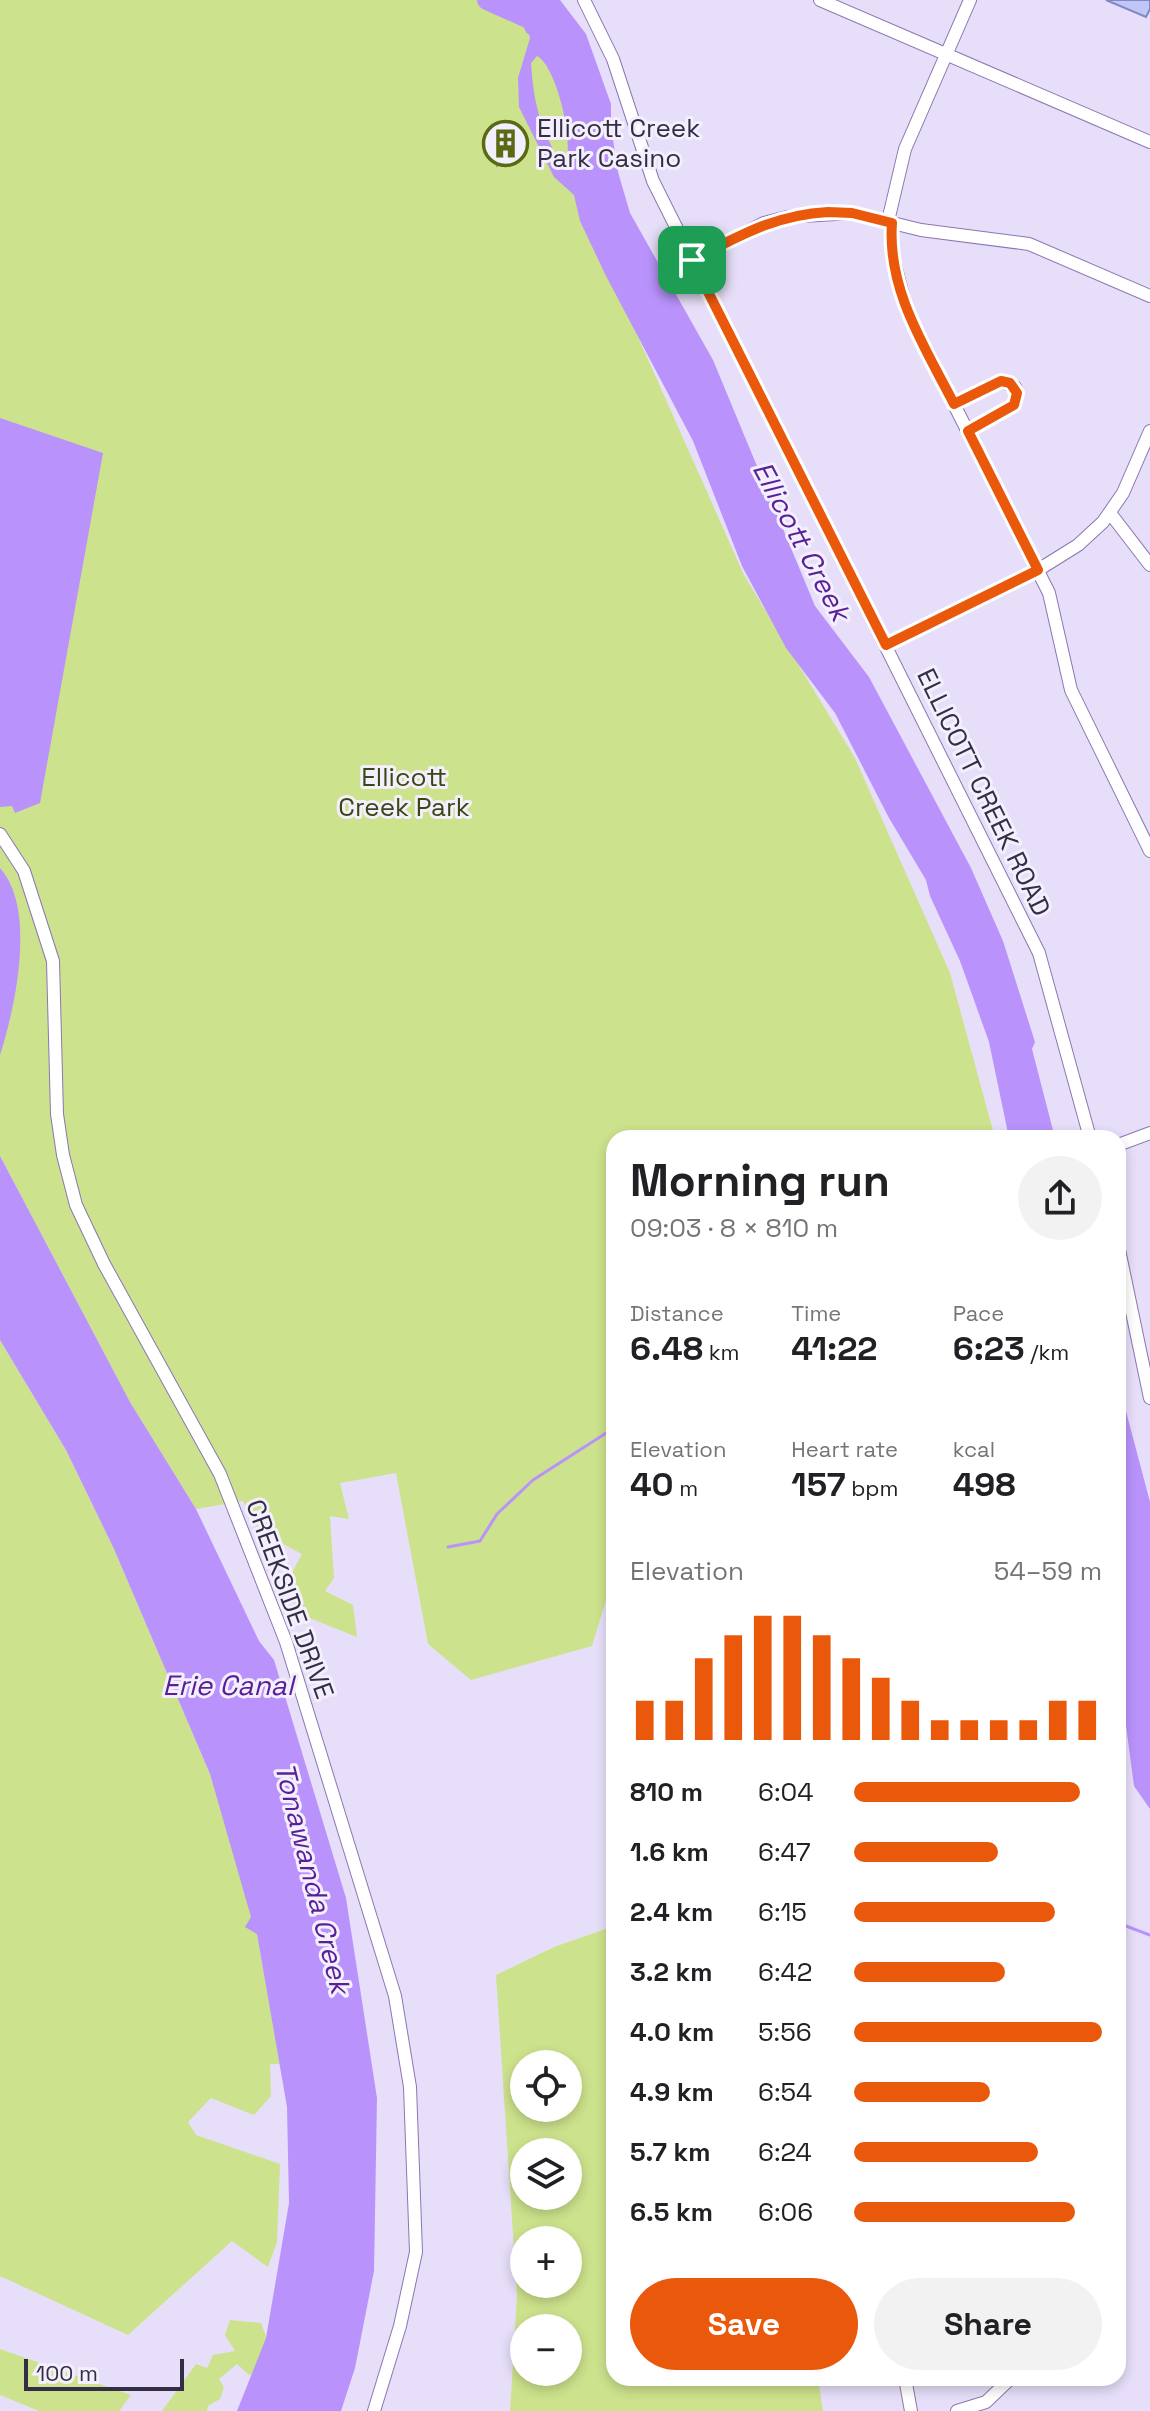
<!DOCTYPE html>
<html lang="en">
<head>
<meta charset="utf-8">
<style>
	body { margin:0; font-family:"Space Grotesk",sans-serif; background:#f2f2f2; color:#202124; height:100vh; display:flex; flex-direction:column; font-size:30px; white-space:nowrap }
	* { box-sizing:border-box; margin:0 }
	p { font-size:26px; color:#757577 }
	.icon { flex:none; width:44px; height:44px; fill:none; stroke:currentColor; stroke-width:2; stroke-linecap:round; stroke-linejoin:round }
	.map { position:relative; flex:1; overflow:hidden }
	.side { position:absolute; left:606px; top:1130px; width:520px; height:1256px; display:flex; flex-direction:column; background:#fff; border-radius:24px; box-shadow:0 4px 12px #0003 }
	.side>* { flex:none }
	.buttons { position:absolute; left:510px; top:2050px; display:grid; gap:16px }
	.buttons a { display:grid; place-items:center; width:72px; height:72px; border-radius:50%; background:#fff; box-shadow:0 4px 12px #0003; font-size:40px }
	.scale { position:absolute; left:24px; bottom:20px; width:160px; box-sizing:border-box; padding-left:8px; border:4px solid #352d45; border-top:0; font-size:22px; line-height:28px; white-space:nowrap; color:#352d45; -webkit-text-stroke:6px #f3effc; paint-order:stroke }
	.pin { position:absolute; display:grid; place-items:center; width:68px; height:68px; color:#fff; margin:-34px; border-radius:16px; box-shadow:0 4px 12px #0006 }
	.round { display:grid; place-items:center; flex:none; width:84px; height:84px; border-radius:42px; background:#f2f2f2 }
	.overview { display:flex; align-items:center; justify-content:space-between; height:136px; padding:0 24px }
	h1 { font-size:44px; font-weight:800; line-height:60px }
	.metrics { display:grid; grid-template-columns:repeat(3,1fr); gap:12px; height:136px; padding:8px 24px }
	.metrics div { display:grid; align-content:center }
	.metrics b { font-size:34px; font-weight:800 }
	.metrics small { font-size:22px; font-weight:400 }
	.metrics p { font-size:22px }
	.chart { height:224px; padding:16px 24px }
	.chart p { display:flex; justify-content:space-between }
	.chart svg { width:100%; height:144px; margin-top:8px; stroke:#ea580c; stroke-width:6 }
	.action { display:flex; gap:16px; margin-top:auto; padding:16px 24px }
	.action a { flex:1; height:92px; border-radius:48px; background:#ea580c; color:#fff; font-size:32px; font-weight:800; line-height:92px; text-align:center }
	.action a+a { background:#f2f2f2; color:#202124 }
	ul { padding:0 24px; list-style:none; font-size:26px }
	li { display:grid; grid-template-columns:128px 96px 1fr; align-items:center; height:60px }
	li i { height:20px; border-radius:10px; background:#ea580c }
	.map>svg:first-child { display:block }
</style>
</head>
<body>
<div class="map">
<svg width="1150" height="2411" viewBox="0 0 1150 2411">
	<rect width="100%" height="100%" fill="#e7dff9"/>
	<!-- green -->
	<g fill="#cde28c" fill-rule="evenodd">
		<path d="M0,0H487L532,20L585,158L614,283L744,575L855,758L950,973L995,1138H614V1574L592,1646L471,1680L428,1644L396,1473L340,1483L349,1519L330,1516L334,1578L325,1591L353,1605L357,1637L297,1613L288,1580L302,1554L260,1532L243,1501L196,1509L130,1402L0,1156Z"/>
		<path d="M0,1340L66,1450L114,1549L210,1774L257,1934L280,2064H270L271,2096L254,2115L211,2098L188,2122L196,2135L280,2164L277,2242L268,2267L232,2241L128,2335L0,2276Z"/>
		<path d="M614,1926V2378H818L823,2411H510L517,2295L496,1975L554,1947ZM524,2064H568V2108H524ZM524,2152H568V2196H524ZM524,2240H568V2284H524ZM524,2328H568V2372H524Z"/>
		<path d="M230,2320L261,2323L273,2355L261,2372L249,2375L237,2364L219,2379L224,2387L220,2399L208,2406L207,2411H162L196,2364L207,2368L213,2355L235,2351L225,2335Z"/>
		<path d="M0,2349L131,2395L119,2411H39L0,2395Z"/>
	</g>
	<!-- water -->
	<g fill="#b993fb" fill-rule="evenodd">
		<path d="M500,0H560L586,34L611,104V127L618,172L630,213L713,360L815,606L869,677L971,868L1003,941L1035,1042L1032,1049L1055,1138H1009L989,1042L960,961L930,896L926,880L889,818L835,713L786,648L742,566L693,441L605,274L580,221L574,195L554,177L519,107L518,78L530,38L528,29L512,9ZM537,56C557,66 575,146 565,165L561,164C540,126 534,106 531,63Z"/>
		<path d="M0,418L103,453L40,803L15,813L12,806L0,807Z"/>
		<path d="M0,868C37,909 15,1008 0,1055Z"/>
		<path d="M0,1156L130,1402L196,1509L259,1641L274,1660L346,1898L377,2098L374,2271L355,2368L341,2411H237L266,2338L289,2203L287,2107L257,1934L245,1927L251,1917L210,1774L114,1549L66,1450L0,1340Z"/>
		<path d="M1118,1381L1150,1502V1809L1134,1786L1118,1665Z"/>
	</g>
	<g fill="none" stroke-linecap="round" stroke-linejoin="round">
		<!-- stream -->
		<g stroke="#b993fb" stroke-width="3">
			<path d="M448,1547L480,1541L497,1514L533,1480L614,1428"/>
			<path d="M1118,1923L1150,1935"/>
		</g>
		<!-- river -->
		<path stroke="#b993fb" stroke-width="20" d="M487,0L532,20L534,26"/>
	</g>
	<!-- building -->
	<g fill="#c0c6f8" stroke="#8388c3" stroke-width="2">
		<path d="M1106,0H1150V9L1146,17Z"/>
		<path d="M501,124L507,135L511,133L514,138L516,137L524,153L497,166L489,150L496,147L488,130Z"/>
	</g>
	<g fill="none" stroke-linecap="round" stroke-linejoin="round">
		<defs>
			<g id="minor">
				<path d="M584,0L613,59L653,181L1039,953L1090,1138"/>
				<path d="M820,0L1150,142"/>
				<path d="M888,221L905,149L970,0"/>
				<path d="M892,223V253L907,311L1049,593L1071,690L1150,851"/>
				<path d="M692,260L764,223L787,217L852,213L921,230L1029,244L1150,296"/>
				<path d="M954,404L1001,381L1015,387L1017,393L1014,405L968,431"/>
				<path d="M1110,513L1150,565"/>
				<path d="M886,645L1038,570L1078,545L1103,522L1123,493L1150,431"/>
				<path d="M0,834L24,871L53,961L57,1114L63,1155L76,1205L104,1264L220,1474L286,1642L395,1996L410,2087L416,2252L400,2326L374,2411"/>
				<path d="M1118,1145L1150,1133"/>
				<path d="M1118,1245L1150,1398"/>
				<path d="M905,2378L911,2411"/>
				<path d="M957,2411L986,2402L1011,2378"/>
			</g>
		</defs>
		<!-- minor casing -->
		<use href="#minor" stroke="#8b77b0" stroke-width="14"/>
		<!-- minor -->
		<use href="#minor" stroke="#fff" stroke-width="12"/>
	</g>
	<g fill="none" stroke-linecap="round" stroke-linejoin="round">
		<defs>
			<path id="route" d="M828,212L852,213L892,223C887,290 925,347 954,404L1001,381L1010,383L1017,393L1014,405L968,431L1038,570L886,645L692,260C739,236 774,215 828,212Z"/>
		</defs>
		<!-- route casing -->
		<use href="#route" stroke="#fff" stroke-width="16"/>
		<!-- route -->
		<use href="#route" stroke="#ea580c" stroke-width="10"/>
	</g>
	<!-- icons -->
	<defs>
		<symbol id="building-ring" viewBox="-11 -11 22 22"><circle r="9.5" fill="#f3effc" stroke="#5a6913" stroke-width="1.5"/><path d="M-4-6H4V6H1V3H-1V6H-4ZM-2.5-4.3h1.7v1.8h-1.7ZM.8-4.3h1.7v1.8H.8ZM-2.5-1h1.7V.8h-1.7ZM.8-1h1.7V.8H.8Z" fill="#5a6913"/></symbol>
	</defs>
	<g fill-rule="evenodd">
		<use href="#building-ring" x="480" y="118" width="51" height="51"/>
	</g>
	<g text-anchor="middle" stroke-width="6" stroke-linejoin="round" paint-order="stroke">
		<!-- poi labels -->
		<g font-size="26" fill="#352d45" stroke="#f3effc" text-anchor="start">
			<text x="537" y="137">Ellicott Creek<tspan x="537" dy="30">Park Casino</tspan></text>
		</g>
		<!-- park labels -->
		<g font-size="26" fill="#3c4614" stroke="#f3effc">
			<text x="404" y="786">Ellicott<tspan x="404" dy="30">Creek Park</tspan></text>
		</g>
		<!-- street labels -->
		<g font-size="26" fill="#352d45" stroke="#f3effc">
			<text transform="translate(984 792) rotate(64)" y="9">ELLICOTT CREEK ROAD</text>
			<text transform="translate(290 1599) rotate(70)" y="9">CREEKSIDE DRIVE</text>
		</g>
		<!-- water labels -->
		<g font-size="28" font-style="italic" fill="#591f98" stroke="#f3effc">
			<text transform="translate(802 541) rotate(62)" y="10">Ellicott Creek</text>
			<text x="228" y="1695">Erie Canal</text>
			<text transform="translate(313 1878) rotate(76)" y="10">Tonawanda Creek</text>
		</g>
	</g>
</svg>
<div class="buttons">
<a><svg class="icon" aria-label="locate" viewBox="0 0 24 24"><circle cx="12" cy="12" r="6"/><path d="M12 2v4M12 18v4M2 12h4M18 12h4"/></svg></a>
<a><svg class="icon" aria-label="layers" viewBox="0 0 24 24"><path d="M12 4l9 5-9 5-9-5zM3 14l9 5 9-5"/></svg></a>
<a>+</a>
<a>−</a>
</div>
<div class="scale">100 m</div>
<div class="pin" style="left:692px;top:260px;background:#1e9e55"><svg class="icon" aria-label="arrive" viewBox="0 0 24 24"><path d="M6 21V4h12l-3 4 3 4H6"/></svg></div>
<section class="side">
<div class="overview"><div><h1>Morning run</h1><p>09:03 · 8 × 810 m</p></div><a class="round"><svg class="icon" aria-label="share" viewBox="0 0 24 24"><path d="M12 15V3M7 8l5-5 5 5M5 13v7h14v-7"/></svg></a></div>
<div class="metrics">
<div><p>Distance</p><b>6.48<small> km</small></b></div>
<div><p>Time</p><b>41:22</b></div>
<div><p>Pace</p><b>6:23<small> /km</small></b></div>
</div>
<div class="metrics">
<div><p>Elevation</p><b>40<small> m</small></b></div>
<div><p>Heart rate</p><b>157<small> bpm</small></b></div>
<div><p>kcal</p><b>498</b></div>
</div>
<div class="chart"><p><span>Elevation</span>54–59 m</p>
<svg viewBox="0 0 160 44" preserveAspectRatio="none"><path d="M5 44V32M15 44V32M25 44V19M35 44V12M45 44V6M55 44V6M65 44V12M75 44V19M85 44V25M95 44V32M105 44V38M115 44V38M125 44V38M135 44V38M145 44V32M155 44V32"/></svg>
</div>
<ul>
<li><b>810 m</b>6:04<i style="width:91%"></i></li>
<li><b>1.6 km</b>6:47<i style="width:58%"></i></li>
<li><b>2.4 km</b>6:15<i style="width:81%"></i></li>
<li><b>3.2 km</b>6:42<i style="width:61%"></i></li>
<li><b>4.0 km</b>5:56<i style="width:100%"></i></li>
<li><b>4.9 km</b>6:54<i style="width:55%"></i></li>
<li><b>5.7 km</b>6:24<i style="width:74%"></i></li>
<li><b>6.5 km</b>6:06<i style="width:89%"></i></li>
</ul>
<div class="action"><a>Save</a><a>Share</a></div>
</section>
</div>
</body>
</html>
